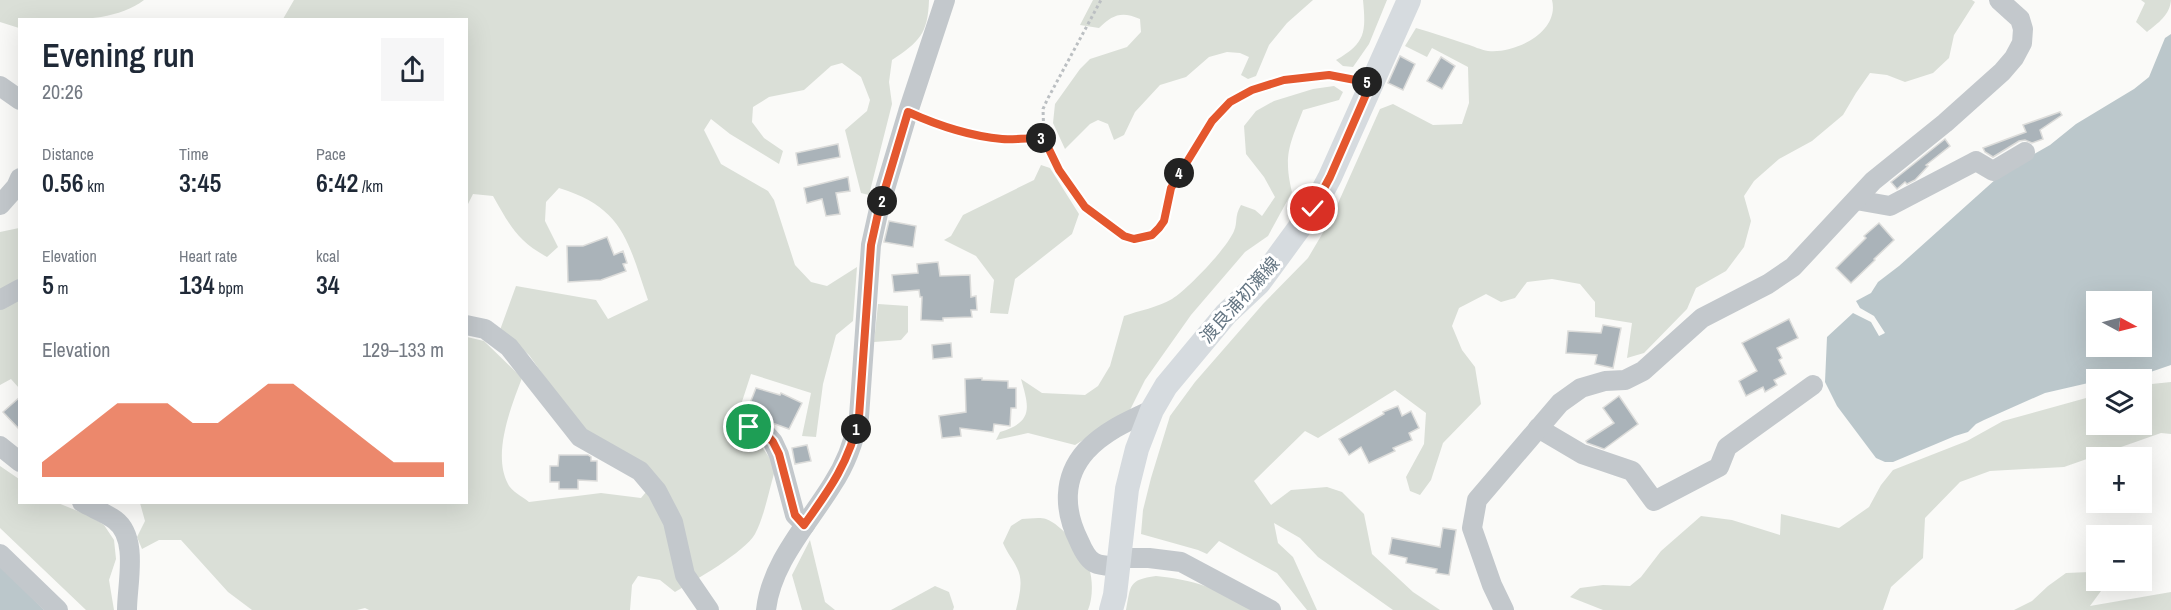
<!DOCTYPE html>
<html lang="en">
<head>
<meta charset="utf-8">
<style>
	body { margin:0; font-family:"Archivo Narrow","Noto Sans JP",sans-serif; background:#f6f6f7; color:#1f2937; height:100vh; display:flex; flex-direction:column; font-size:22px; white-space:nowrap }
	* { box-sizing:border-box; margin:0 }
	p { font-size:20px; color:#747a83 }
	.icon { flex:none; width:33px; height:33px; fill:none; stroke:currentColor; stroke-width:2; stroke-linecap:round; stroke-linejoin:round }
	.map { position:relative; flex:1; overflow:hidden }
	.drawer { position:absolute; left:18px; top:18px; width:450px; height:486px; display:flex; flex-direction:column; background:#fff; border-radius:0px; box-shadow:0 6px 24px #0002 }
	.drawer>* { flex:none }
	.needle { width:39px; rotate:97deg }
	.buttons { position:absolute; left:2086px; top:291px; display:grid; gap:12px }
	.buttons a { display:grid; place-items:center; width:66px; height:66px; border-radius:0px; background:#fff; box-shadow:0 6px 24px #0002; font-size:30px }
	.pin { position:absolute; display:grid; place-items:center; width:51px; height:51px; color:#fff; margin:-26px; border:3px solid #fff; border-radius:50%; box-shadow:0 2px 6px #0007 }
	.km { position:absolute; width:30px; height:30px; margin:-15px; border-radius:50%; background:#222; color:#fff; font-size:16px; line-height:30px; text-align:center }
	.round { display:grid; place-items:center; flex:none; width:63px; height:63px; border-radius:0px; background:#f6f6f7 }
	.summary { display:flex; align-items:center; justify-content:space-between; height:102px; padding:0 24px }
	h1 { font-size:33px; font-weight:600; line-height:45px }
	.figures { display:grid; grid-template-columns:repeat(3,1fr); gap:9px; height:102px; padding:6px 24px }
	.figures div { display:grid; align-content:center }
	.figures b { font-size:26px; font-weight:600 }
	.figures small { font-size:16px; font-weight:400 }
	.figures p { font-size:16px }
	.chart { height:168px; padding:12px 24px }
	.chart p { display:flex; justify-content:space-between }
	.chart svg { width:100%; height:108px; margin-top:6px; fill:#e4572e; opacity:.7 }
	.map>svg:first-child { display:block }
</style>
</head>
<body>
<div class="map">
<svg width="2171" height="610" viewBox="0 0 2171 610">
	<rect width="100%" height="100%" fill="#fafaf8"/>
	<!-- green -->
	<g fill="#dadfd7">
		<path d="M0,0H144C113,24 58,20 20,20L19,28L0,22Z"/>
		<path d="M294,0H929C928,34 919,42 892,60L889,82L892,104L869,195L861,193L845,130L867,111L870,100L861,77L842,63L831,66L804,90L769,97L753,107L752,122L764,138L783,151L779,164L730,134L711,119L704,130L721,164L768,191L774,200L795,265L811,282L827,286L857,267L853,321L836,335L823,384L816,437L802,436L811,393L751,374L737,417L743,441L762,447L776,467C770,486 764,518 755,534C745,552 694,581 675,592L660,580L638,576L632,585L630,610H369L365,608L357,610H252L228,592L181,540H159L142,549L137,537L145,521L140,503L466,502L467,337L484,341L522,378C511,407 492,454 508,484C511,491 523,497 529,502L601,493L641,498L656,480L587,436L529,355L500,330L516,286L596,300L608,319L648,300C628,242 624,208 559,188L546,202L545,221L558,247L547,257C517,241 509,224 493,196L473,194L467,206L466,20L283,19Z"/>
		<path d="M1093,0H1313L1287,23L1269,45L1256,76L1248,79L1241,75L1249,57L1240,53L1227,52L1209,57L1186,77L1160,85L1135,112L1124,135L1114,140L1108,124L1098,120L1090,124L1065,149L1053,123L1055,104L1080,69L1090,59L1127,47L1141,32L1140,19C1122,11 1113,14 1099,28L1080,25Z"/>
		<path d="M1363,0H1387L1369,44L1353,67L1343,66L1336,60C1366,43 1366,32 1363,0Z"/>
		<path d="M1552,0H1972L1975,2L1954,35L1949,58L1933,73L1905,82L1887,75L1870,73L1856,93L1843,115L1812,141L1779,159L1754,181L1744,196L1751,221L1744,247L1726,271L1696,288L1687,309L1644,353L1627,358L1632,323L1595,317V302L1580,284L1552,279L1527,282L1515,298L1501,302L1486,294L1459,308L1452,326L1462,350L1475,367L1481,404L1443,443L1431,480L1420,495L1410,491L1406,477L1424,444L1426,413L1395,390L1318,438L1305,431L1254,481L1271,505L1291,490L1327,487L1342,492L1364,514L1372,554L1413,592L1440,610H1393L1318,557L1300,538L1274,523L1278,543L1293,557L1317,610H1307L1277,573L1219,541L1207,554L1198,550L1141,534L1143,510L1151,478L1170,416L1195,382L1263,304L1308,258L1331,219L1380,109L1393,104L1433,125L1462,124L1469,103L1468,67L1432,48L1427,57L1405,46L1416,28C1433,33 1449,38 1466,44C1473,46 1481,50 1488,51C1515,54 1560,32 1552,0Z"/>
		<path d="M2141,0H2171C2170,15 2158,23 2147,32L2136,22L2145,3Z"/>
		<path d="M1334,86L1343,92L1339,100L1303,110C1290,144 1283,155 1292,192L1268,236L1245,252L1191,315L1145,380L1129,412L1075,445L1028,433L996,440L1000,432C1034,422 1029,407 1021,379L1042,393L1085,395L1098,386L1110,366L1124,316C1138,311 1159,307 1172,299C1188,289 1227,248 1234,231C1238,222 1234,217 1241,205L1255,210L1262,216L1275,197L1264,177L1246,154L1244,126L1256,111L1274,101L1313,89Z"/>
		<path d="M1041,165L1050,168L1079,214L1072,234L1015,279L1008,314L990,313L994,280L976,256L944,240L951,236L963,215L1034,180Z"/>
		<path d="M19,228V388L11,379L0,385V232Z"/>
		<path d="M878,304L908,306V332L901,340L874,342Z"/>
		<path d="M2171,382V434L2161,433L2064,467L1990,471L1960,482L1925,518L1923,558L1891,587L1883,610H1603L1570,597L1580,588L1603,585L1630,586L1641,577L1661,551L1701,516L1732,520L1780,535L1781,514L1839,528L1869,507L1881,485L1893,470L1967,441L2003,421L2097,395V424H2142V385Z"/>
		<path d="M0,466L19,479L20,502L58,503L90,516L104,525L114,540L116,559L109,580L114,610H86L0,528Z"/>
		<path d="M1022,519C1029,519 1039,517 1046,519C1061,524 1085,553 1089,568C1093,580 1093,598 1088,610H1016C1019,597 1024,581 1017,568C1013,559 1007,553 1003,543L1011,526Z"/>
		<path d="M810,540L825,602L835,610H802L792,575Z"/>
		<path d="M2090,572L2097,575L2101,591L2090,606L2171,592V610H2014L2032,601L2048,586L2066,573Z"/>
		<path d="M1156,576C1190,579 1223,589 1250,610H1126C1131,585 1128,580 1156,576Z"/>
		<path d="M935,586L949,592L954,607L953,610H891Z"/>
	</g>
	<!-- water -->
	<g fill="#bbc7cb" fill-rule="evenodd">
		<path d="M2171,34V365L2130,379L2097,380V381L2045,393L1984,420L1976,424L1968,432L1955,436L1893,462H1885L1876,458L1837,406L1825,382L1827,337L1853,313L1871,322L1879,336L1885,333L1874,316L1860,308L1856,301L1871,293L1878,282L1899,266L2006,170L2050,145L2076,124L2134,89L2149,77L2165,38ZM2097,302H2142V346H2097Z"/>
		<path d="M0,566L44,610H0Z"/>
	</g>
	<!-- building -->
	<g fill="#aab3b9" stroke="#dcdcda" stroke-width="1.5">
		<path d="M1400,56L1415,64L1403,90L1388,83Z"/>
		<path d="M1441,57L1455,66L1442,89L1427,81Z"/>
		<path d="M2060,112L2062,115L2040,130L2043,139L2032,143L2025,140L2019,141L1993,157L1985,152L1983,148L2026,132L2023,125Z"/>
		<path d="M1945,139L1950,146L1926,165L1928,166L1915,180L1907,184L1905,182L1897,189L1891,182Z"/>
		<path d="M838,144L840,157L798,165L796,153Z"/>
		<path d="M848,177L850,191L836,193L840,214L826,216L822,199L807,203L804,188Z"/>
		<path d="M889,221L916,226L913,247L884,242Z"/>
		<path d="M1879,223L1894,240L1874,259L1875,260L1851,283L1836,268L1866,238L1864,236Z"/>
		<path d="M607,237L614,255L623,251L627,263L623,264L626,271L601,280L568,282L567,246H583Z"/>
		<path d="M938,262L940,276L970,275L971,297L976,296L977,310H971L972,317L943,318V321L921,320L922,297H920L919,290L894,292L892,275L918,273L917,264Z"/>
		<path d="M1789,319L1798,338L1777,348L1782,358L1779,360L1786,374L1774,380L1777,385L1765,392L1763,387L1746,396L1739,381L1757,371L1742,343Z"/>
		<path d="M1603,325L1621,328L1613,368L1595,364L1597,355L1566,353L1568,331L1601,333Z"/>
		<path d="M951,343L952,357L933,359L932,345Z"/>
		<path d="M982,378V380L1008,381V388H1016V408H1011L1010,426L994,424L993,432L960,428L961,436L942,438L939,416L966,412L965,379Z"/>
		<path d="M756,388L780,395L781,393L802,403L789,429L753,416H745Z"/>
		<path d="M1619,396L1638,424L1604,449L1587,443L1586,441L1614,423L1603,408Z"/>
		<path d="M20,397V430L3,412Z"/>
		<path d="M1398,406L1402,416L1411,411L1419,428L1409,433L1412,440L1393,448L1395,451L1369,463L1361,447L1349,455L1339,439L1384,414L1383,412Z"/>
		<path d="M807,445L811,461L795,464L792,448Z"/>
		<path d="M559,455H588L591,457V461H597V481L578,480V489H559V482H550V466H558Z"/>
		<path d="M1443,528L1456,530L1449,575L1436,573L1437,569L1406,563L1407,558L1389,554L1392,538L1440,547Z"/>
	</g>
	<g fill="none" stroke-linecap="round" stroke-linejoin="round">
		<!-- path -->
		<g stroke="#bbbfc2" stroke-width="3" stroke-dasharray="3 3" stroke-linecap="butt">
			<path d="M924,119C948,130 974,137 1001,139C1016,140 1030,137 1044,139C1051,149 1054,161 1060,171C1075,197 1089,211 1112,227C1125,237 1139,244 1153,233C1169,222 1165,203 1171,188C1179,166 1212,116 1230,102C1259,80 1319,70 1353,79"/>
			<path d="M1044,139L1043,109L1047,100L1101,0"/>
		</g>
		<!-- minor -->
		<g stroke="#c3c8cc" stroke-width="20">
			<path d="M0,86L20,100"/>
			<path d="M1856,200L1890,206L1976,161L1993,171L2025,152"/>
			<path d="M0,205L16,187L20,178"/>
			<path d="M0,300L20,289"/>
			<path d="M466,325L485,329L509,347L580,437L640,471L657,491L673,522L685,575L709,610"/>
			<path d="M749,427L765,433L773,442L779,455L795,515L805,525"/>
			<path d="M1538,428L1582,454L1632,471L1654,501L1719,467L1727,447L1813,385"/>
			<path d="M0,446L20,462"/>
			<path d="M82,502C92,508 106,513 115,520C139,538 127,584 127,610"/>
			<path d="M0,554L58,610"/>
			<path d="M1119,558H1149L1181,562L1271,610"/>
			<path d="M1118,567C1111,566 1101,566 1095,563C1088,560 1082,548 1079,541C1064,511 1062,478 1086,451C1105,431 1128,421 1152,410"/>
			<path d="M766,610C771,563 808,524 832,485C846,464 854,442 859,417L871,245L879,209L908,112L945,0"/>
			<path d="M1504,610L1492,585L1472,528L1477,500L1560,403L1581,388L1605,381L1625,380L1643,371L1702,318L1768,284L1793,267L1873,181L1945,123L2002,72L2014,58L2022,43L2023,29L2020,19L1999,0"/>
		</g>
		<!-- major -->
		<path stroke="#d6dbdf" stroke-width="24" d="M1111,610L1115,595L1127,489L1137,449L1152,410L1166,386L1226,314L1259,283L1313,209L1330,177L1409,0"/>
	</g>
	<g fill="none" stroke-linecap="round" stroke-linejoin="round">
		<defs>
			<path id="route" d="M749,427L765,433L773,442L779,454L795,515L804,525C830,489 850,461 859,417L871,245L879,209L908,112C939,126 968,136 1002,139C1016,140 1030,137 1044,139L1059,170L1085,207L1124,236L1134,239L1152,235L1159,228L1164,221L1171,188L1212,121L1230,102L1252,90L1284,80L1329,75L1371,83L1330,177L1313,209"/>
		</defs>
		<!-- route casing -->
		<use href="#route" stroke="#fff" stroke-width="12"/>
		<!-- route -->
		<use href="#route" stroke="#e4572e" stroke-width="8"/>
	</g>
	<g text-anchor="middle" stroke-width="6" stroke-linejoin="round" paint-order="stroke">
		<!-- street labels -->
		<g font-size="18" fill="#657683" stroke="#fff">
			<text transform="translate(1240 300) rotate(-48)" y="6">渡良浦初瀬線</text>
		</g>
	</g>
</svg>
<div class="buttons">
<a><svg class="needle" viewBox="-14 -14 28 28"><path d="M0-13l5 13h-10z" fill="#e53935"/><path d="M0 13l5-13h-10z" fill="#747a83"/></svg></a>
<a><svg class="icon" aria-label="layers" viewBox="0 0 24 24"><path d="M12 4l9 5-9 5-9-5zM3 14l9 5 9-5"/></svg></a>
<a>+</a>
<a>−</a>
</div>
<div class="pin" style="left:749px;top:427px;background:#1e9e55"><svg class="icon" aria-label="arrive" viewBox="0 0 24 24"><path d="M6 21V4h12l-3 4 3 4H6"/></svg></div>
<div class="pin" style="left:1313px;top:209px;background:#d93025"><svg class="icon" aria-label="check" viewBox="0 0 24 24"><path d="M5 12l5 5 9-10"/></svg></div>
<b class="km" style="left:856px;top:429px">1</b>
<b class="km" style="left:882px;top:201px">2</b>
<b class="km" style="left:1041px;top:138px">3</b>
<b class="km" style="left:1179px;top:173px">4</b>
<b class="km" style="left:1367px;top:82px">5</b>
<section class="drawer">
<div class="summary"><div><h1>Evening run</h1><p>20:26</p></div><a class="round"><svg class="icon" aria-label="share" viewBox="0 0 24 24"><path d="M12 15V3M7 8l5-5 5 5M5 13v7h14v-7"/></svg></a></div>
<div class="figures">
<div><p>Distance</p><b>0.56<small> km</small></b></div>
<div><p>Time</p><b>3:45</b></div>
<div><p>Pace</p><b>6:42<small> /km</small></b></div>
</div>
<div class="figures">
<div><p>Elevation</p><b>5<small> m</small></b></div>
<div><p>Heart rate</p><b>134<small> bpm</small></b></div>
<div><p>kcal</p><b>34</b></div>
</div>
<div class="chart"><p><span>Elevation</span>129–133 m</p>
<svg viewBox="0 0 160 44" preserveAspectRatio="none"><path d="M0 44V38L10 30L20 22L30 14L40 14L50 14L60 22L70 22L80 14L90 6L100 6L110 14L120 22L130 30L140 38L150 38L160 38V44z"/></svg>
</div>
</section>
</div>
</body>
</html>
